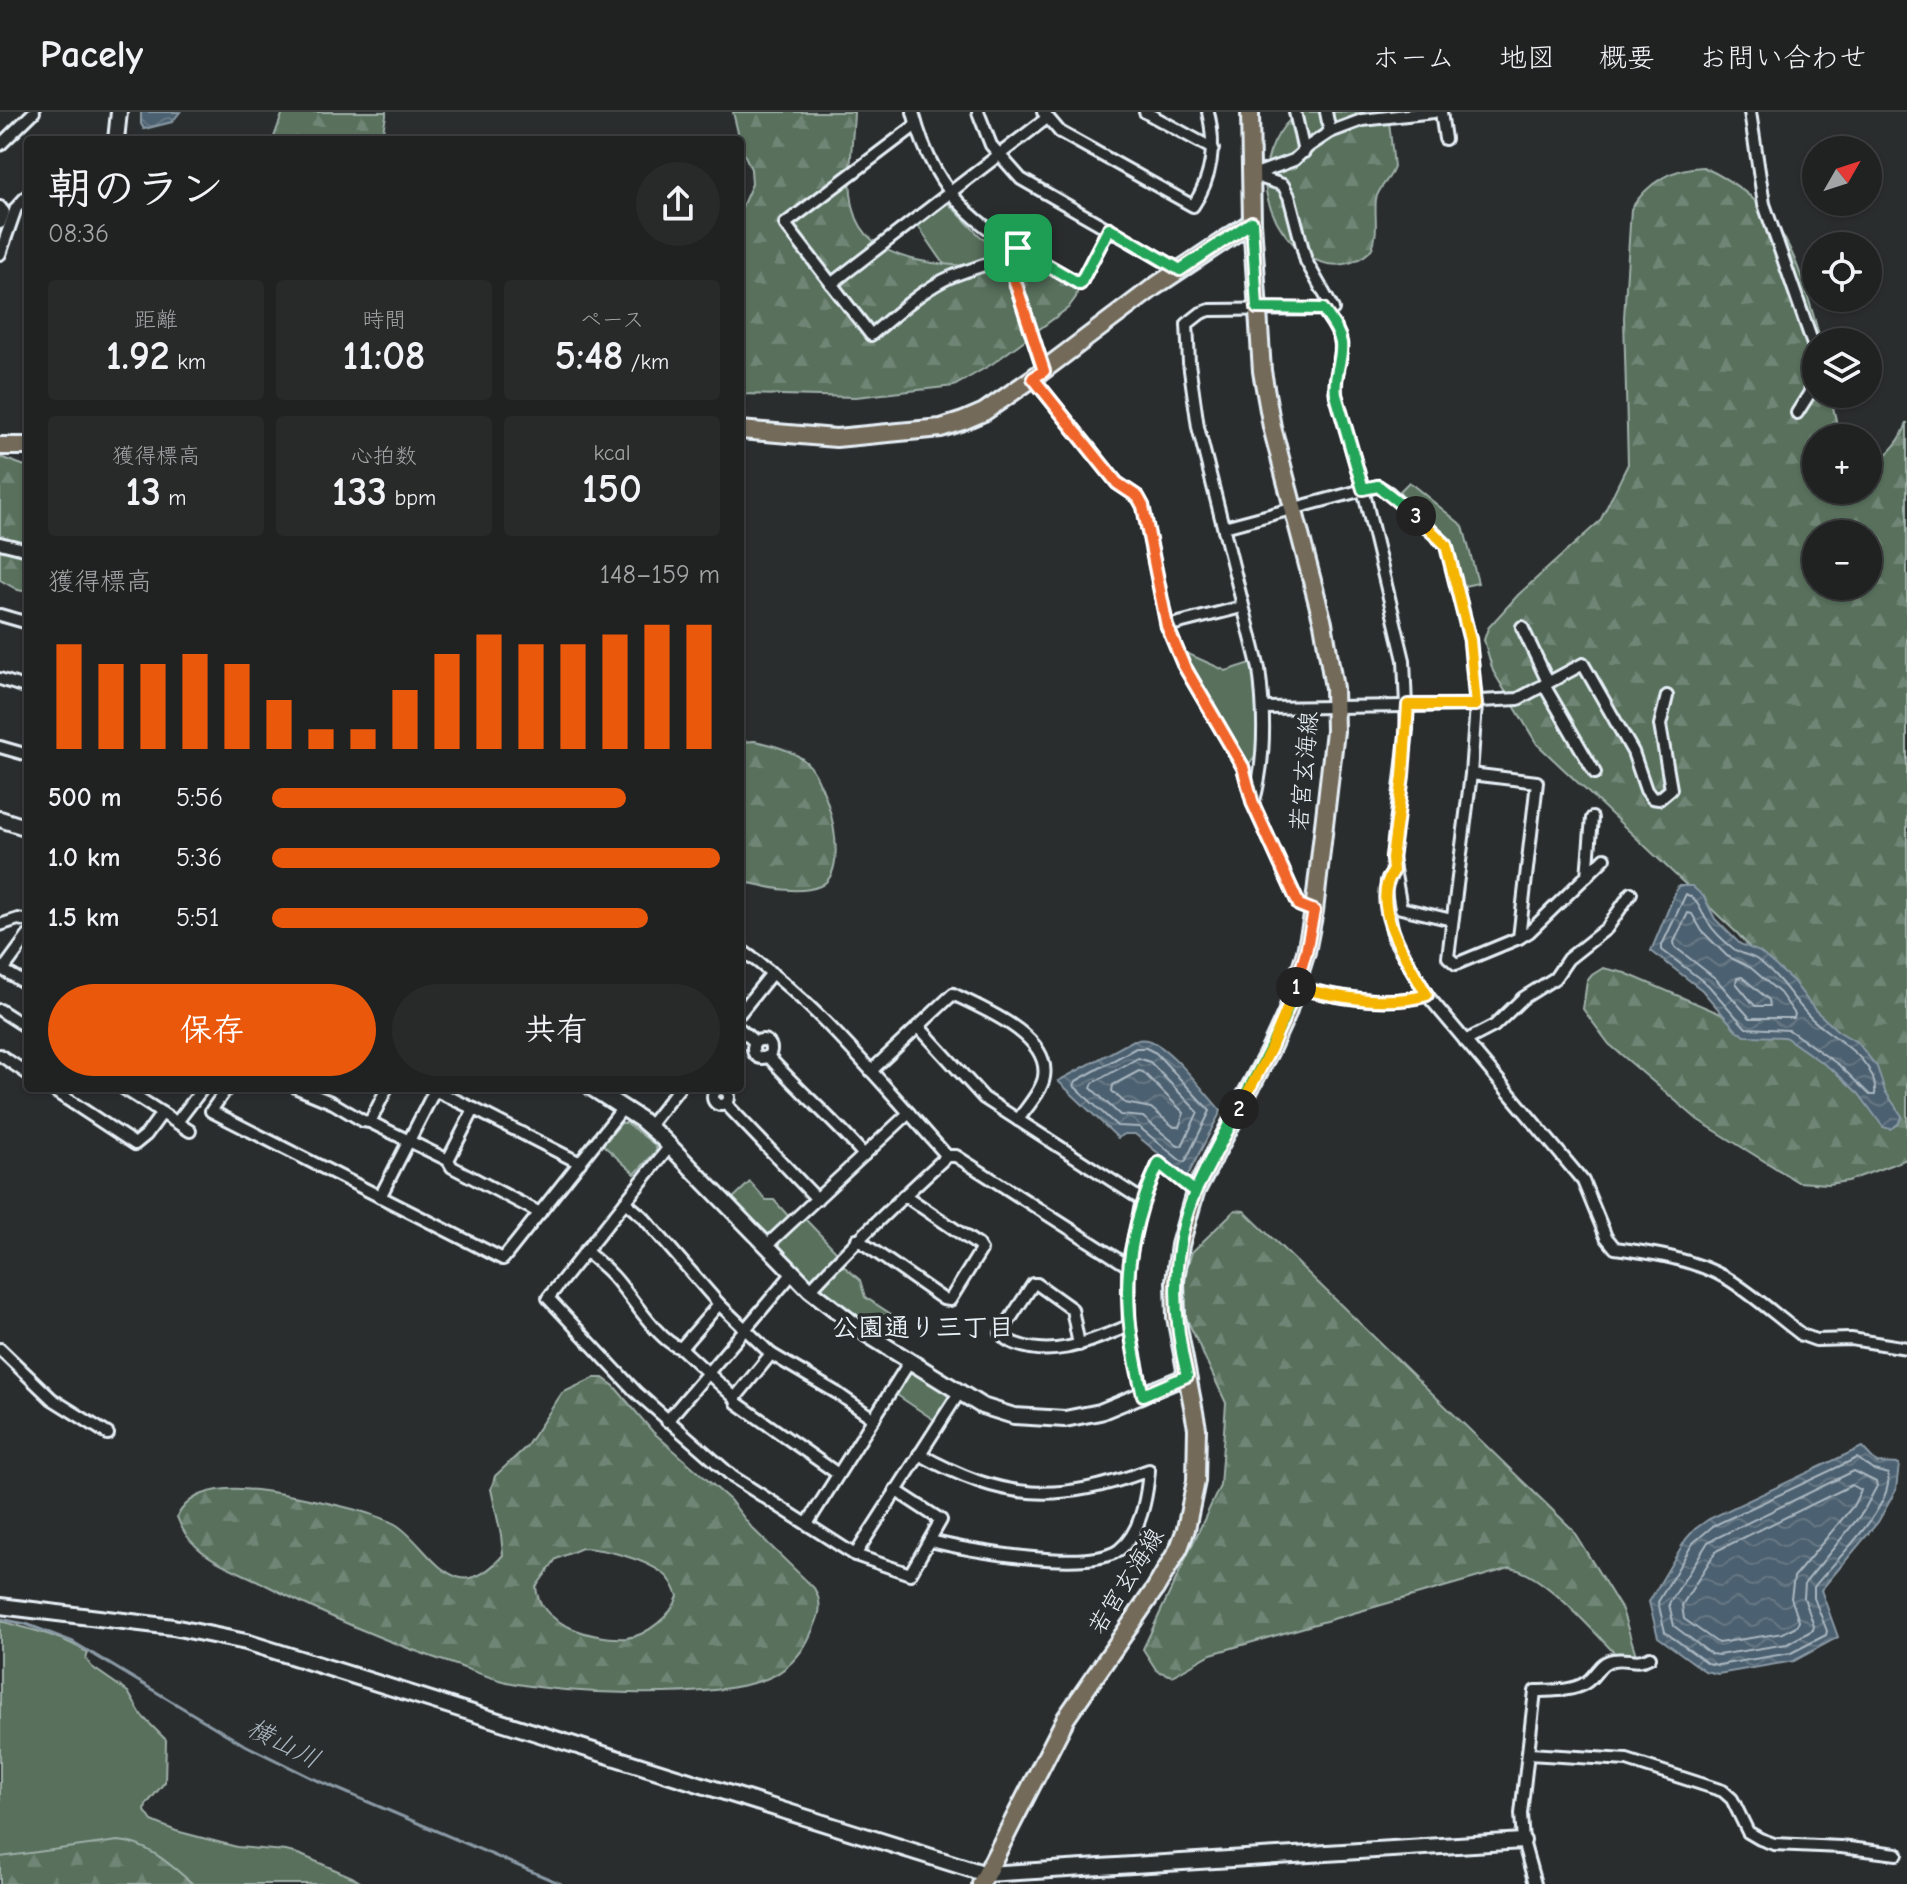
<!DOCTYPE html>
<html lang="ja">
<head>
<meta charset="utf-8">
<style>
	body { margin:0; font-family:"Comic Neue","Klee One",sans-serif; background:#282a2a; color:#f1f3f6; height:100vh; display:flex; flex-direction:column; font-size:30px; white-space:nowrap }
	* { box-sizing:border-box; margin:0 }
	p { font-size:26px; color:#a2a4a5 }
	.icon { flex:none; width:44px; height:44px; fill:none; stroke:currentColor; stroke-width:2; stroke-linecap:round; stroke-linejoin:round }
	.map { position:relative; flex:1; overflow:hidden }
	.panel { position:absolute; left:24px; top:24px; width:720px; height:956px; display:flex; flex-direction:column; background:#202222; border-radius:8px; box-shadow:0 2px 6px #0004,0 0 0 2px #3d3f40 }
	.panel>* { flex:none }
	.needle { width:52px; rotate:51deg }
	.controls { position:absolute; left:1802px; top:24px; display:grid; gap:16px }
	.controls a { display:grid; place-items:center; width:80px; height:80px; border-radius:50%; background:#202222; box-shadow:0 2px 6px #0004,0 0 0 2px #3d3f40; font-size:40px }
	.pin { position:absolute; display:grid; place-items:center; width:68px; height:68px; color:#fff; margin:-34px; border-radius:16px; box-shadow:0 4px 12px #0006 }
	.km { position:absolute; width:40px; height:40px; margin:-20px; border-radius:50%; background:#222; color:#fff; font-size:22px; line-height:40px; text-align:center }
	.round { display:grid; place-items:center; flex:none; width:84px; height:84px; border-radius:42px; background:#282a2a }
	.overview { display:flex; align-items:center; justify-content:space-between; height:136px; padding:0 24px }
	h1 { font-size:44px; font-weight:800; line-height:60px }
	.metrics { display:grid; grid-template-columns:repeat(3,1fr); gap:12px; height:136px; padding:8px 24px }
	.metrics div { display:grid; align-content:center; border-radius:8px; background:#282a2a; text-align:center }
	.metrics b { font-size:40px; font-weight:800 }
	.metrics small { font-size:22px; font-weight:400 }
	.metrics p { font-size:22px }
	.chart { height:224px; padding:16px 24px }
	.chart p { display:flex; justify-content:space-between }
	.chart svg { width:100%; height:144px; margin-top:8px; stroke:#ea580c; stroke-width:6 }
	.button { display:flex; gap:16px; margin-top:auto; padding:16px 24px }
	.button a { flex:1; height:92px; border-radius:48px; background:#ea580c; color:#fff; font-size:32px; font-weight:800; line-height:92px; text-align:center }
	.button a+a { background:#282a2a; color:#f1f3f6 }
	ul { padding:0 24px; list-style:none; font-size:26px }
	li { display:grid; grid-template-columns:128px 96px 1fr; align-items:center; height:60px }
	li i { height:20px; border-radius:10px; background:#ea580c }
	header { display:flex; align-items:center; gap:48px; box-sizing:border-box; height:112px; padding:0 40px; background:#202222; border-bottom:2px solid #3d3f40 }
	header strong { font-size:38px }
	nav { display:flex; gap:44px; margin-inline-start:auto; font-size:28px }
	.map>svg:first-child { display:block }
</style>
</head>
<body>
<header>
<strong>Pacely</strong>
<nav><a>ホーム</a><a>地図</a><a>概要</a><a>お問い合わせ</a></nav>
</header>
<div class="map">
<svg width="1907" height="1772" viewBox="0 0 1907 1772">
	<defs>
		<pattern id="forest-firs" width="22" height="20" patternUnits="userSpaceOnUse" patternTransform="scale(2)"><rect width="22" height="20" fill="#58705c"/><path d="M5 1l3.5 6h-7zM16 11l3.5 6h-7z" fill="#708574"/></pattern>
		<pattern id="water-waves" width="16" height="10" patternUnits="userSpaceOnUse" patternTransform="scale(2)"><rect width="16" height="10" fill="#4c606f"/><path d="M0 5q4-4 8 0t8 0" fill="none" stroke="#667784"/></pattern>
	</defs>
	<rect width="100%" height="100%" fill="#2a2d2e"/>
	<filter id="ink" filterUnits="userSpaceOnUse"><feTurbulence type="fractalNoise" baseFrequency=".0125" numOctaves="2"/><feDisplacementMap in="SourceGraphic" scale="16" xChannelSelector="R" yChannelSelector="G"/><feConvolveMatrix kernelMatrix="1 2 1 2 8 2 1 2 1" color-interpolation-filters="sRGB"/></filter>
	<g filter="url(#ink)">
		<!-- green -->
		<g fill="#58705c" stroke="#a0b0aa" stroke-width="2">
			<path d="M948,91L980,124L1004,139L949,159L918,114Z"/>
			<path d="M1409,370L1463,414L1478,471L1464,474L1452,428L1399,380Z"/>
			<path d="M1184,540L1226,559L1254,550L1260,603L1255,646L1247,653L1222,605Z"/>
			<path d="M621,1011H627L655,1033L657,1038L635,1062L603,1033Z"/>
			<path d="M750,1070L766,1088H774L790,1106L770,1124H764L731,1088Z"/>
			<path d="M804,1106L838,1141L814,1167L808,1168L778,1138L777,1131Z"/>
			<path d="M841,1152L860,1168L865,1185L891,1202L878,1221L848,1201L822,1179L823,1173Z"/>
			<path d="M918,1260L947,1279L949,1287L934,1308L897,1283L909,1262Z"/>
			<path d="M0,1509C29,1517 63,1524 88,1541L86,1547L92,1555L128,1580L142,1604L166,1628L165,1670L146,1693L145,1699L152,1709L176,1719L237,1735L286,1739L301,1743L352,1765L363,1772H0Z"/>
		</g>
		<!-- forest -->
		<g fill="url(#forest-firs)" stroke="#a0b0aa" stroke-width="2" fill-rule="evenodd">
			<path d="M283,0H386V4L381,28H273Z"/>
			<path d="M733,0H854C853,31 846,68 854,98C873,174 1006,147 1063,157L1070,162L1078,177L1076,185L1068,196L992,252L954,274L856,285L740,282V99L752,72L751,57L742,37Z"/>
			<path d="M1299,0H1388L1394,55C1391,67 1379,74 1376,87C1374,103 1379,120 1372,136C1368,143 1360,147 1352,150C1308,166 1266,110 1265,69C1265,43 1278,15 1299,0Z"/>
			<path d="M1703,55C1786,92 1798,150 1821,230H1816V282H1830L1840,326H1816V378H1868V350L1876,351C1890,340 1902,328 1907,310V1047L1848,1069L1828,1072L1798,1070L1698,1008L1609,932L1583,897L1587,869L1592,863L1603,856L1625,861L1723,903L1731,901L1762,850L1738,822L1537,632L1493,559L1484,528L1488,516L1518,483L1600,409L1628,352L1624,206L1631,97C1648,70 1671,56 1703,55ZM1816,422H1868V474H1816Z"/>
			<path d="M0,345L28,355V480L18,478L0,468Z"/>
			<path d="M755,629C772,633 793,638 806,650C827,669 853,759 820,774C796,784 764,774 740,769V630Z"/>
			<path d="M1235,1098L1244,1099L1572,1417L1622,1498L1637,1546L1620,1547C1597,1523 1543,1460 1510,1456L1211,1542L1172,1564L1157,1559L1143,1537L1220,1374L1226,1291L1177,1186L1192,1140Z"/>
			<path d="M594,1266H603L614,1274L653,1320L730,1388L752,1416L814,1476C825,1495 818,1507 809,1526C801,1543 785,1560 766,1567C711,1588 567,1583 507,1570C490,1566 473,1559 456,1553C388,1531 324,1503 260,1470C240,1460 214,1451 197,1435C188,1427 181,1416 177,1405C187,1385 205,1379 227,1377C257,1374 369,1397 395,1412C418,1425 434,1460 461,1466C477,1469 493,1455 503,1443L501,1423L491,1377L495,1364L526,1335L562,1281ZM582,1436C605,1437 645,1447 664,1462C671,1467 675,1476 678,1484C672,1503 647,1524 626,1526C594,1528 539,1513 536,1475L556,1447Z"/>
			<path d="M118,1729C148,1731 171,1753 193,1772H0V1745Z"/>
		</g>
		<!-- water -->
		<g fill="url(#water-waves)" stroke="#8a9aa6" stroke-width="2">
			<path d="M141,0H180L172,10L144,17L141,12Z"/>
			<path d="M1678,774H1692L1704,785L1715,807L1740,832L1760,840L1793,869L1815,898L1838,919L1858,931L1877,955L1885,979L1902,1004L1898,1012L1890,1017L1883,1015L1859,982L1834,959L1785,925L1745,924L1736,918L1702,878L1651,839Z"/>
			<path d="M1134,928C1138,928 1143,927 1147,928C1168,932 1206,982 1221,999L1187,1065L1135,1022H1125L1118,1026L1058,969Z"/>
			<path d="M1862,1335L1877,1351L1899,1352L1896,1378L1878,1410L1821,1478L1838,1525L1794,1549L1718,1562L1705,1559L1658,1525L1649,1490L1686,1427L1695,1417L1709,1407Z"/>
		</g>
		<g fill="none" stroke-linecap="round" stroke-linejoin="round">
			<!-- shore -->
			<g stroke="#aab7c1" stroke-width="2">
				<path d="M1686,782C1699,788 1700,799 1708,810C1714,820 1725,830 1734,837C1740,842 1749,843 1756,847C1780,863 1792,887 1811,906C1833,927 1879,947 1875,983H1870L1839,953L1789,918L1746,916L1708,873L1662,838V833Z"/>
				<path d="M1688,801L1692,802L1702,819L1727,844L1751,856L1780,881L1795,902L1794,906H1750L1715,866L1675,835L1674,830Z"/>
				<path d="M1742,865L1769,888L1770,894H1755L1736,871L1737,866Z"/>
				<path d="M1136,936H1146L1156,941L1210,999L1185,1050L1181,1049L1139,1015L1117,1014L1074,974L1076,969Z"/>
				<path d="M1138,946L1150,950L1198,1000L1182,1034H1178L1143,1005L1120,1003L1091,976L1093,971Z"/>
				<path d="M1139,959L1143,960L1184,1001L1179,1015H1174L1151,996L1125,991L1112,979L1113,973Z"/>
				<path d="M1857,1346L1874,1358L1888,1362C1894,1395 1834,1449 1814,1475V1486L1827,1519L1826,1523L1791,1541L1718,1553L1707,1551L1665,1520L1658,1490L1693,1431L1713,1414Z"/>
				<path d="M1854,1359L1876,1370L1877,1374L1863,1400L1805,1471L1804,1486L1814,1514L1813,1518L1787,1532L1718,1543L1711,1542L1674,1514L1669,1492L1708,1430Z"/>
				<path d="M1852,1373L1861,1378L1853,1394L1794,1465L1791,1486L1799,1509L1798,1513L1783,1521L1718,1531L1684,1507L1682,1493L1716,1439Z"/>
			</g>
			<!-- stream -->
			<path stroke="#8a9aa6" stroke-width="3" d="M0,1507L26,1512L73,1530L241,1631L312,1666L561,1772"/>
			<defs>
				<g id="street">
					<path d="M913,0C939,101 996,124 1080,172L1109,116"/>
					<path d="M978,0L991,33L1021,67L1180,158"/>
					<path d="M1043,0L1060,20L1193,94C1212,66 1216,33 1208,0"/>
					<path d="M1145,0L1213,37"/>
					<path d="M1295,0L1304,40"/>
					<path d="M1326,0L1330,20"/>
					<path d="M1441,0L1445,27"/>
					<path d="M1750,0L1764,92L1816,241"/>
					<path d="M916,13L785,112L871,223C894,204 916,183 942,169C966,156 997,153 1018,136"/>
					<path d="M0,33L34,0"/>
					<path d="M1253,63L1294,48L1309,34L1330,20L1362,8L1434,0"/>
					<path d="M1253,63L1283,73L1289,84L1306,149L1333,197"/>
					<path d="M0,95L4,100L0,111"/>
					<path d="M0,142L16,96L28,83"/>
					<path d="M1007,145L1044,259"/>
					<path d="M831,172L1047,6"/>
					<path d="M1033,266L1117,371L1138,385L1143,394L1167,514L1183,552L1243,655L1253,692L1299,793L1314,799"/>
					<path d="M1797,301L1809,282L1816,264"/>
					<path d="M1224,415L1378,374L1388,380L1446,433L1470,528L1476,593L1471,662L1448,845L1456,852L1519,826L1537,670L1471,662"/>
					<path d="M0,431L28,438"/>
					<path d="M0,503L28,511"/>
					<path d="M1167,514L1242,495"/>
					<path d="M1522,515L1548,570"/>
					<path d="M0,567L28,576"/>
					<path d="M1544,573L1595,661"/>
					<path d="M1264,596L1476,593L1480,589L1518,587L1583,552L1633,640L1646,678L1652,686L1659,687L1671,677L1660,613L1667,584"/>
					<path d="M0,635L28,643"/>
					<path d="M1253,692C1266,648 1265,602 1259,557L1198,315L1189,251L1187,212L1201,201L1210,198L1323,197C1330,208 1339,218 1341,231C1343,248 1333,263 1336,283L1363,377L1404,548L1407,617L1392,746L1401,796L1452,808"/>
					<path d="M1393,760L1387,769V790L1394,827L1427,883L1583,1069L1606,1125L1615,1136C1653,1141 1694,1147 1728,1167C1754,1183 1778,1205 1802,1223L1816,1228L1851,1227L1907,1236"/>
					<path d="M1587,764L1592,706"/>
					<path d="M0,813L18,807L28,809"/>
					<path d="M28,824L3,858L28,873"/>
					<path d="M1519,826L1529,820L1605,746"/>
					<path d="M740,837C805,882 857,943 909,1001"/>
					<path d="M1296,875C1335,885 1387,895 1427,883"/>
					<path d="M0,898L28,916"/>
					<path d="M740,901L772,861"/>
					<path d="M918,914L984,986L1142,1088L1128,1154"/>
					<path d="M740,917L755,930"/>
					<circle cx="762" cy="937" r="9"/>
					<path d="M1465,929L1494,914L1523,886L1555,866L1568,847L1607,816L1631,781"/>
					<path d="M0,943L28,962"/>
					<path d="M768,944C799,979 834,1008 864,1043"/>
					<path d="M871,959L953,882C981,896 1051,923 1044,965C1042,979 1026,996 1018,1008"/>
					<path d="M50,976L135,1032L146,1023L162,1001"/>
					<path d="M123,976L190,1019"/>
					<path d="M227,976L211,999L503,1147L623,996"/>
					<path d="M297,976L333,991L363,1009L370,1010L387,976"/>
					<path d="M430,976L474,997"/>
					<circle cx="721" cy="985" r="8"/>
					<path d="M726,992L817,1087"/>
					<path d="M177,1010L203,976"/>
					<path d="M370,1010L448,1048"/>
					<path d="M649,1014L679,976"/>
					<path d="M670,1034L548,1186L636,1280L733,1365L855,1443L910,1462L941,1408L895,1378"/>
					<path d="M380,1085L436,976"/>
					<path d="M1142,1088L1159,1051L1195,1080"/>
					<path d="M540,1101L452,1055L448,1048L474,997L580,1051"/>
					<path d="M857,1127L943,1187L950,1188L981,1138L978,1133L904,1083"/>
					<path d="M766,1134L909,1001L947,1044"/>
					<path d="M585,1139C595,1147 605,1155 613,1164C630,1182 659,1231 681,1236L719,1192L643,1105L625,1090"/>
					<path d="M810,1178C854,1130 900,1087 947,1044H956L1128,1154L1129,1214L1143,1283"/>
					<path d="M719,1192L771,1242"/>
					<path d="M1079,1233L1072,1197L1037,1172H1033L1001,1221C1005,1228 1009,1229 1016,1232C1056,1247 1092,1228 1129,1214"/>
					<path d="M681,1236L735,1286"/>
					<path d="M0,1237L52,1287L108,1322"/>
					<path d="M667,1309L792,1162"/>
					<path d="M919,1342C1004,1389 1058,1392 1149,1358C1147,1384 1141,1421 1119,1438C1089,1460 968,1439 931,1429"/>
					<path d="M838,1362L737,1291L735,1286L771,1242L837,1281L874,1307"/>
					<path d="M807,1412L910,1249"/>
					<path d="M855,1443L959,1281"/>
					<path d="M1529,1642L1627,1648L1723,1679L1732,1687L1748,1720L1760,1727L1774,1732L1841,1735L1897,1742"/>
					<path d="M1535,1772L1523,1729L1521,1702L1535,1579C1551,1578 1571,1580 1585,1571C1596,1565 1599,1550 1613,1548C1627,1545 1637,1553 1650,1545"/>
				</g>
				<g id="secondary">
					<path d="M116,28L119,0"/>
					<path d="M0,707L28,716"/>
					<path d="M592,976L640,1007L662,1026L810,1178L868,1223L982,1294L1014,1304L1065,1307L1100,1300L1187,1264"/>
					<path d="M0,1494L173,1515L246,1530L986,1762L1523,1729"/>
				</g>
				<g id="primary">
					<path d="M740,318L836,326L941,316L963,309L984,300L1033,266L1154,175L1252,110"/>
					<path d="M0,334H28"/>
					<path d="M981,1772L1066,1606L1155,1477L1179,1436L1186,1417L1196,1369L1197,1316L1176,1205L1175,1169L1180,1133L1195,1080L1270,938L1287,901L1306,840L1314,799L1335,619L1334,576L1323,511L1272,315L1262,259L1252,110L1250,0"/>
				</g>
			</defs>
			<!-- street casing -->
			<use href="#street" stroke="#e8f1f8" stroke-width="16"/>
			<!-- secondary casing -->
			<use href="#secondary" stroke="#e8f1f8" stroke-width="20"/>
			<!-- primary casing -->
			<use href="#primary" stroke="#e8f1f8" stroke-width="22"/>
			<!-- street -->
			<use href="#street" stroke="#2a2d2e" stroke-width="10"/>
			<!-- secondary -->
			<use href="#secondary" stroke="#2a2d2e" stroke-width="14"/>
			<!-- primary -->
			<use href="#primary" stroke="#736b5a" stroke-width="16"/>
		</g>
	</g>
	<g fill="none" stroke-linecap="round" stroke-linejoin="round" filter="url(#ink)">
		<defs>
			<path id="split-1" d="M1018,136L1007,145L1044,259L1033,266L1117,371L1138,385L1143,394L1167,514L1183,552L1243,655L1253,692L1299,793L1314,799L1306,840L1296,875"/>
			<path id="split-2" d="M1239,997L1195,1080L1159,1051C1121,1133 1121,1197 1143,1283L1187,1264C1172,1202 1170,1138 1196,1078C1226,1009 1271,947 1296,875"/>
			<path id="split-3" d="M1239,997L1270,938L1296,875C1335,885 1387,895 1427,883C1410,853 1368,793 1393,760L1392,746L1403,664L1408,593H1476L1470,528L1446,433L1416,404"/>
			<path id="split-4" d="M1018,136L1080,172L1109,116L1180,158L1252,110L1257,196L1323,197C1330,208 1339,218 1341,231C1343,249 1333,263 1336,283L1363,377L1378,374L1416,404"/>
		</defs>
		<!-- split-1 casing -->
		<use href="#split-1" stroke="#fff" stroke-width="16"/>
		<!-- split-2 casing -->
		<use href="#split-2" stroke="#fff" stroke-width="16"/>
		<!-- split-3 casing -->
		<use href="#split-3" stroke="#fff" stroke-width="16"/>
		<!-- split-4 casing -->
		<use href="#split-4" stroke="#fff" stroke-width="16"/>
		<!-- split-1 -->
		<use href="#split-1" stroke="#f0652b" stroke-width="10"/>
		<!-- split-2 -->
		<use href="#split-2" stroke="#22a559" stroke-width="10"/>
		<!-- split-3 -->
		<use href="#split-3" stroke="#f5b400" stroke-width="10"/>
		<!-- split-4 -->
		<use href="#split-4" stroke="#22a559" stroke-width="10"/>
	</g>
	<g text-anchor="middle" stroke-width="7" stroke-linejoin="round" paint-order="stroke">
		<!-- street labels -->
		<g font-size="24" fill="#e8f1f8" stroke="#2a2d2e">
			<text transform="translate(1304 659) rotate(-85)" y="8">若宮玄海線</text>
			<text transform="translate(1126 1469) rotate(-58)" y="8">若宮玄海線</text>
		</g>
		<!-- neighbourhood labels -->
		<g font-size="26" font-weight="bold" fill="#e8f1f8" stroke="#2a2d2e">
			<text x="923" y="1224">公園通り三丁目</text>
		</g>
		<!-- water labels -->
		<g font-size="26" font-style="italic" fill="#aab7c1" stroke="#2a2d2e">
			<text transform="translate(284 1631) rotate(27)" y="9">横山川</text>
		</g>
	</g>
</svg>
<div class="controls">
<a><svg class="needle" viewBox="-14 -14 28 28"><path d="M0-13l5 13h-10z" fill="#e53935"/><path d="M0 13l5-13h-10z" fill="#a2a4a5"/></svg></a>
<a><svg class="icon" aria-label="locate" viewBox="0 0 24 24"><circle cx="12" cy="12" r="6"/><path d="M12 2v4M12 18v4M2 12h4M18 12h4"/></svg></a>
<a><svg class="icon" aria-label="layers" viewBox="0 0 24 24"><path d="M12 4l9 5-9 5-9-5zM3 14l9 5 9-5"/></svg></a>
<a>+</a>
<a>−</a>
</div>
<div class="pin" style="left:1018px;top:136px;background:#1e9e55"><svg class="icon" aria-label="arrive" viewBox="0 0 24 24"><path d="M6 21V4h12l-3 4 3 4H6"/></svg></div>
<b class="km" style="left:1296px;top:875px">1</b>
<b class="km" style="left:1239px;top:997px">2</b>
<b class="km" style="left:1416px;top:404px">3</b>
<section class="panel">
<div class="overview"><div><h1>朝のラン</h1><p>08:36</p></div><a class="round"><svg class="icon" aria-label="share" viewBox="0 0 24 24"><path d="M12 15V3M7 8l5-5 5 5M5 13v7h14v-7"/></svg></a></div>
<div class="metrics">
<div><p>距離</p><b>1.92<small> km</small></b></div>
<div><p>時間</p><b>11:08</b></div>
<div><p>ペース</p><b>5:48<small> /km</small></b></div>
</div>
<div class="metrics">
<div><p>獲得標高</p><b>13<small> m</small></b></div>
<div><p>心拍数</p><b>133<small> bpm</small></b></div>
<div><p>kcal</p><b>150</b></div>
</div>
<div class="chart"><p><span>獲得標高</span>148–159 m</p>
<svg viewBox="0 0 160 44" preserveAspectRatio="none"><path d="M5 44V12M15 44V18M25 44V18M35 44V15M45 44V18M55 44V29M65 44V38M75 44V38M85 44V26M95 44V15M105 44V9M115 44V12M125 44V12M135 44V9M145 44V6M155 44V6"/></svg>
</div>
<ul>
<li><b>500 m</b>5:56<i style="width:79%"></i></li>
<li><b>1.0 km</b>5:36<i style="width:100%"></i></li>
<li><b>1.5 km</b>5:51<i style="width:84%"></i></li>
</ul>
<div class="button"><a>保存</a><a>共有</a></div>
</section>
</div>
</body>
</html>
